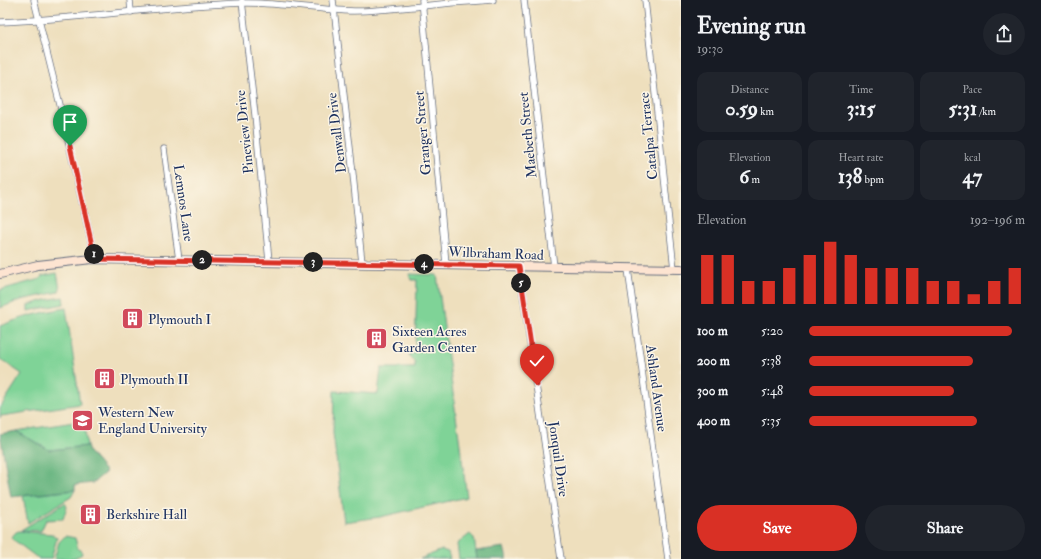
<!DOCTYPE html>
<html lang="en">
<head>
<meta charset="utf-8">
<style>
	body { margin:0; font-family:"IM FELL Double Pica",serif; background:#20242c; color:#f1f3f6; height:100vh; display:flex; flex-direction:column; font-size:15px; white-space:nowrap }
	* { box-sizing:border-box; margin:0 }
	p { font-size:13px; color:#9ea1a6 }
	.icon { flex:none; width:22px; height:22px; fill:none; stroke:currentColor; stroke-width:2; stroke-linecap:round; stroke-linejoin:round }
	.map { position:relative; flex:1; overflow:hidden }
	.details { display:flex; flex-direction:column; background:#171b24; width:360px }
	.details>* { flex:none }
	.pin { position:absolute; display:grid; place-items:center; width:34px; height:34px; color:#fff; margin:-41px -17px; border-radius:50% 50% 50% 0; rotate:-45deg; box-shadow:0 0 4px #0007 }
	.pin .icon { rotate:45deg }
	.km { position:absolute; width:20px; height:20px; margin:-10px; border-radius:50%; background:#222; color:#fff; font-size:11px; line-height:20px; text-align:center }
	.round { display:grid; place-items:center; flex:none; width:42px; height:42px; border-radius:21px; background:#20242c }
	.overview { display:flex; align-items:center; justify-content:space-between; height:68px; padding:0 16px }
	h1 { font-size:22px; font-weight:700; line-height:30px }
	.metrics { display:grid; grid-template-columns:repeat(3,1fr); gap:6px; height:68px; padding:4px 16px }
	.metrics div { display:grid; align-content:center; border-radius:10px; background:#20242c; text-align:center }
	.metrics b { font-size:20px; font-weight:700 }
	.metrics small { font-size:11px; font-weight:400 }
	.metrics p { font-size:11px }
	.chart { height:112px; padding:8px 16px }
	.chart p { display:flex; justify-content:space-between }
	.chart svg { width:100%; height:72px; margin-top:4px; stroke:#d93025; stroke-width:6 }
	.button { display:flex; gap:8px; margin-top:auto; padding:8px 16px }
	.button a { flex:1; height:46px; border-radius:24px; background:#d93025; color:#fff; font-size:16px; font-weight:700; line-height:46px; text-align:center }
	.button a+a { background:#20242c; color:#f1f3f6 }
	ul { padding:0 16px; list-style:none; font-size:13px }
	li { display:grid; grid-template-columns:64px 48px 1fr; align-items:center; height:30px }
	li i { height:10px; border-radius:5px; background:#d93025 }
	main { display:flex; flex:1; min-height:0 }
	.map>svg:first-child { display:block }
</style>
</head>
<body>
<main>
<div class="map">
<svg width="681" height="559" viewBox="0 0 681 559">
	<rect width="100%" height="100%" fill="#fcf5e5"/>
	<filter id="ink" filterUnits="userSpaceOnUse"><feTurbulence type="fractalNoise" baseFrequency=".025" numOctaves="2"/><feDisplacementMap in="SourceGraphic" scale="8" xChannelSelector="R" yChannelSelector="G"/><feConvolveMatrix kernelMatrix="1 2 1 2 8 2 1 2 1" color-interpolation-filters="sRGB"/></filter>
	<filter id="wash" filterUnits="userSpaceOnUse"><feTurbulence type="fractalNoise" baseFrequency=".012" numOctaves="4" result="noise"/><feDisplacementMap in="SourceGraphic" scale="16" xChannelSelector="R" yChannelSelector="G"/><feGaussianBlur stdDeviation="0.9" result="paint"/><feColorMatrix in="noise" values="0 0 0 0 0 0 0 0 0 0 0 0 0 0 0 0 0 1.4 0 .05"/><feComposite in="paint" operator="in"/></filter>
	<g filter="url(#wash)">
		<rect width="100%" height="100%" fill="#eedfbd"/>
		<!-- green -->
		<g fill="#7fd397" stroke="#4d817a">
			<path d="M57,273L60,289L58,292L21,300L0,308V290L40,279L42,276Z"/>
			<path d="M410,274L437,275L467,497L380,517L344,522L333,433L334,391L378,394L381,368H415V362L409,356L410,353H415L417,280H412L410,278Z"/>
			<path d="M63,297L64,304L28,311V305L46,300Z"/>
			<path d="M66,308L80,404L1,416L0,418V408L22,374L0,359V326C22,317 43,312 66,308Z"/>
			<path d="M81,421L84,424L87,446L49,450L16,431Z"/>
			<path d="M75,490L71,497L28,523L23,496Z"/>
			<path d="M65,503L67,507L63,519L46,520L41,531L21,530Z"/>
			<path d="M19,531L52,534L57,538L51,559H39L11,538L16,532Z"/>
			<path d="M470,534L474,538L477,559H459L457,544Z"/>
			<path d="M65,536L75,538L78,549L81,550L82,554L73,559H54L59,542Z"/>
			<path d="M442,550L448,552L450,559H420Z"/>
		</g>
		<!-- forest -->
		<g fill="#67b580" stroke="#41726f">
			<path d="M16,431L49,450L87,446L89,452L106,472L93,483L75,485V490L11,497L0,434Z"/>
			<path d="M504,547L507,559H477L476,551Z"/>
		</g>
	</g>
	<g filter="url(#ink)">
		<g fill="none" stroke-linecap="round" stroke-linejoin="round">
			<defs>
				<g id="street">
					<path d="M34,0L62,113L95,259"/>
					<path d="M130,0L131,12"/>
					<path d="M333,0L352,165L362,263"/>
					<path d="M422,0L446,264"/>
					<path d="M524,0L554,267"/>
					<path d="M645,0L674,269"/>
					<path d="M242,1L255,115L269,261"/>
					<path d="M0,22C81,19 161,6 242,3C279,2 316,10 354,11C377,11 400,8 423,6C446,3 470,2 493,0"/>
					<path d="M164,149L179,260"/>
					<path d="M519,266L561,559"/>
					<path d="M628,269L668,559"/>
				</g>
				<path id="secondary" d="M0,274L38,265L92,259L681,269"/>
			</defs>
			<!-- street casing -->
			<use href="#street" stroke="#656d7f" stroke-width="7"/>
			<!-- secondary casing -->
			<use href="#secondary" stroke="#656d7f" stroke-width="10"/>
			<!-- street -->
			<use href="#street" stroke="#fff" stroke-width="5.5"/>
			<!-- secondary -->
			<use href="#secondary" stroke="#fde4d1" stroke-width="8"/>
		</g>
	</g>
	<g fill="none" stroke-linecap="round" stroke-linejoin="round" filter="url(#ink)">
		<defs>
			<path id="route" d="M70,146L95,259L519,266L537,385"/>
		</defs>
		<!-- route casing -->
		<use href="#route" stroke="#fff" stroke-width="8"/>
		<!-- route -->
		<use href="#route" stroke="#d93025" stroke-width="5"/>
	</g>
	<!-- icons -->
	<defs>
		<symbol id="building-square" viewBox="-11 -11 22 22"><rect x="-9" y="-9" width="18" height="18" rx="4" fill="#d1495b" stroke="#fcf5e5"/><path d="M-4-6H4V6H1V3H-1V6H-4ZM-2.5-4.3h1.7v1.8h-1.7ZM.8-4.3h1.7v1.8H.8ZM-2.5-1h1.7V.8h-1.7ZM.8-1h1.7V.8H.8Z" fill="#fff"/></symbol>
		<symbol id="university-square" viewBox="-11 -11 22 22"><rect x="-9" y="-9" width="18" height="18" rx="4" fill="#d1495b" stroke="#fcf5e5"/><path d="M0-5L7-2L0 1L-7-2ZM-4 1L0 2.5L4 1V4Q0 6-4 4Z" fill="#fff"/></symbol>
	</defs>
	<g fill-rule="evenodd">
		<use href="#building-square" x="120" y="306" width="25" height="25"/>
		<use href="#building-square" x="364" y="326" width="25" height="25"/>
		<use href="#building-square" x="92" y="366" width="25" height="25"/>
		<use href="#university-square" x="70" y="408" width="25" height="25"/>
		<use href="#building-square" x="78" y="502" width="25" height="25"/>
	</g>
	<g text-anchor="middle" stroke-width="3" stroke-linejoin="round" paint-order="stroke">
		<!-- street labels -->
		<g font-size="14" fill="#1b2f5e" stroke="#fcf5e5">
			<text transform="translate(244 132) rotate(-96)" y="5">Pineview Drive</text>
			<text transform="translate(336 133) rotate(-97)" y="5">Denwall Drive</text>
			<text transform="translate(422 133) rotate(-95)" y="5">Granger Street</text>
			<text transform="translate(527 135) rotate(-96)" y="5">Maebeth Street</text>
			<text transform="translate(648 136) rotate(-96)" y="5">Catalpa Terrace</text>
			<text transform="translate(184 203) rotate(82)" y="5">Lemnos Lane</text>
			<text transform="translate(496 253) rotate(2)" y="5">Wilbraham Road</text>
			<text transform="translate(657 388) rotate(82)" y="5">Ashland Avenue</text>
			<text transform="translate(559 459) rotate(82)" y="5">Jonquil Drive</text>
		</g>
		<!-- poi labels -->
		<g font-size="14" fill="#1b2f5e" stroke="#fcf5e5" text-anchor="start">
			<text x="148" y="324">Plymouth I</text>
			<text x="392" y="336">Sixteen Acres<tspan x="392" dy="16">Garden Center</tspan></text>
			<text x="120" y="384">Plymouth II</text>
			<text x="98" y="417">Western New<tspan x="98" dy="16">England University</tspan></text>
			<text x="106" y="519">Berkshire Hall</text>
		</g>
	</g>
</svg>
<div class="pin" style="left:70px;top:146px;background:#1e9e55"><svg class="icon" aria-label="arrive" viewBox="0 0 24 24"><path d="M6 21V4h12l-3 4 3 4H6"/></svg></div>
<div class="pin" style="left:537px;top:385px;background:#d93025"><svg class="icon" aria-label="check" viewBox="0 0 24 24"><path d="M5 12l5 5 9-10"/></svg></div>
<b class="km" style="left:94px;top:254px">1</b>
<b class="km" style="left:202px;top:260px">2</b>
<b class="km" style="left:313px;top:262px">3</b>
<b class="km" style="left:424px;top:264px">4</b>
<b class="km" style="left:521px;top:283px">5</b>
</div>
<section class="details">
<div class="overview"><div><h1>Evening run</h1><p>19:30</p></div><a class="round"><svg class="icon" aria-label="share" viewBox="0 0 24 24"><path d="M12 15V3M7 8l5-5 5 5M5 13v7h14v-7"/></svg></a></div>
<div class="metrics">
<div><p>Distance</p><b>0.59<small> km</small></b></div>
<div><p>Time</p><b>3:15</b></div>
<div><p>Pace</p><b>5:31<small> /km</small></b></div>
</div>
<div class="metrics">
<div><p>Elevation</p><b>6<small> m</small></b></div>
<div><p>Heart rate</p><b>138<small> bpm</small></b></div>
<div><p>kcal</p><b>47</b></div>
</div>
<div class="chart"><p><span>Elevation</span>192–196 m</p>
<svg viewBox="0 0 160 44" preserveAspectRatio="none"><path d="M5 44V14M15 44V14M25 44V30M35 44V30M45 44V22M55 44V14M65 44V6M75 44V14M85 44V22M95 44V22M105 44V22M115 44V30M125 44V30M135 44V38M145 44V30M155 44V22"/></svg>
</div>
<ul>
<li><b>100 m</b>5:20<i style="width:94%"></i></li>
<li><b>200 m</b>5:38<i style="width:76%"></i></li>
<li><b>300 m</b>5:48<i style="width:67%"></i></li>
<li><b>400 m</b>5:35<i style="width:78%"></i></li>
</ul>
<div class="button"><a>Save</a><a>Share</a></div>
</section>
</main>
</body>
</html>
